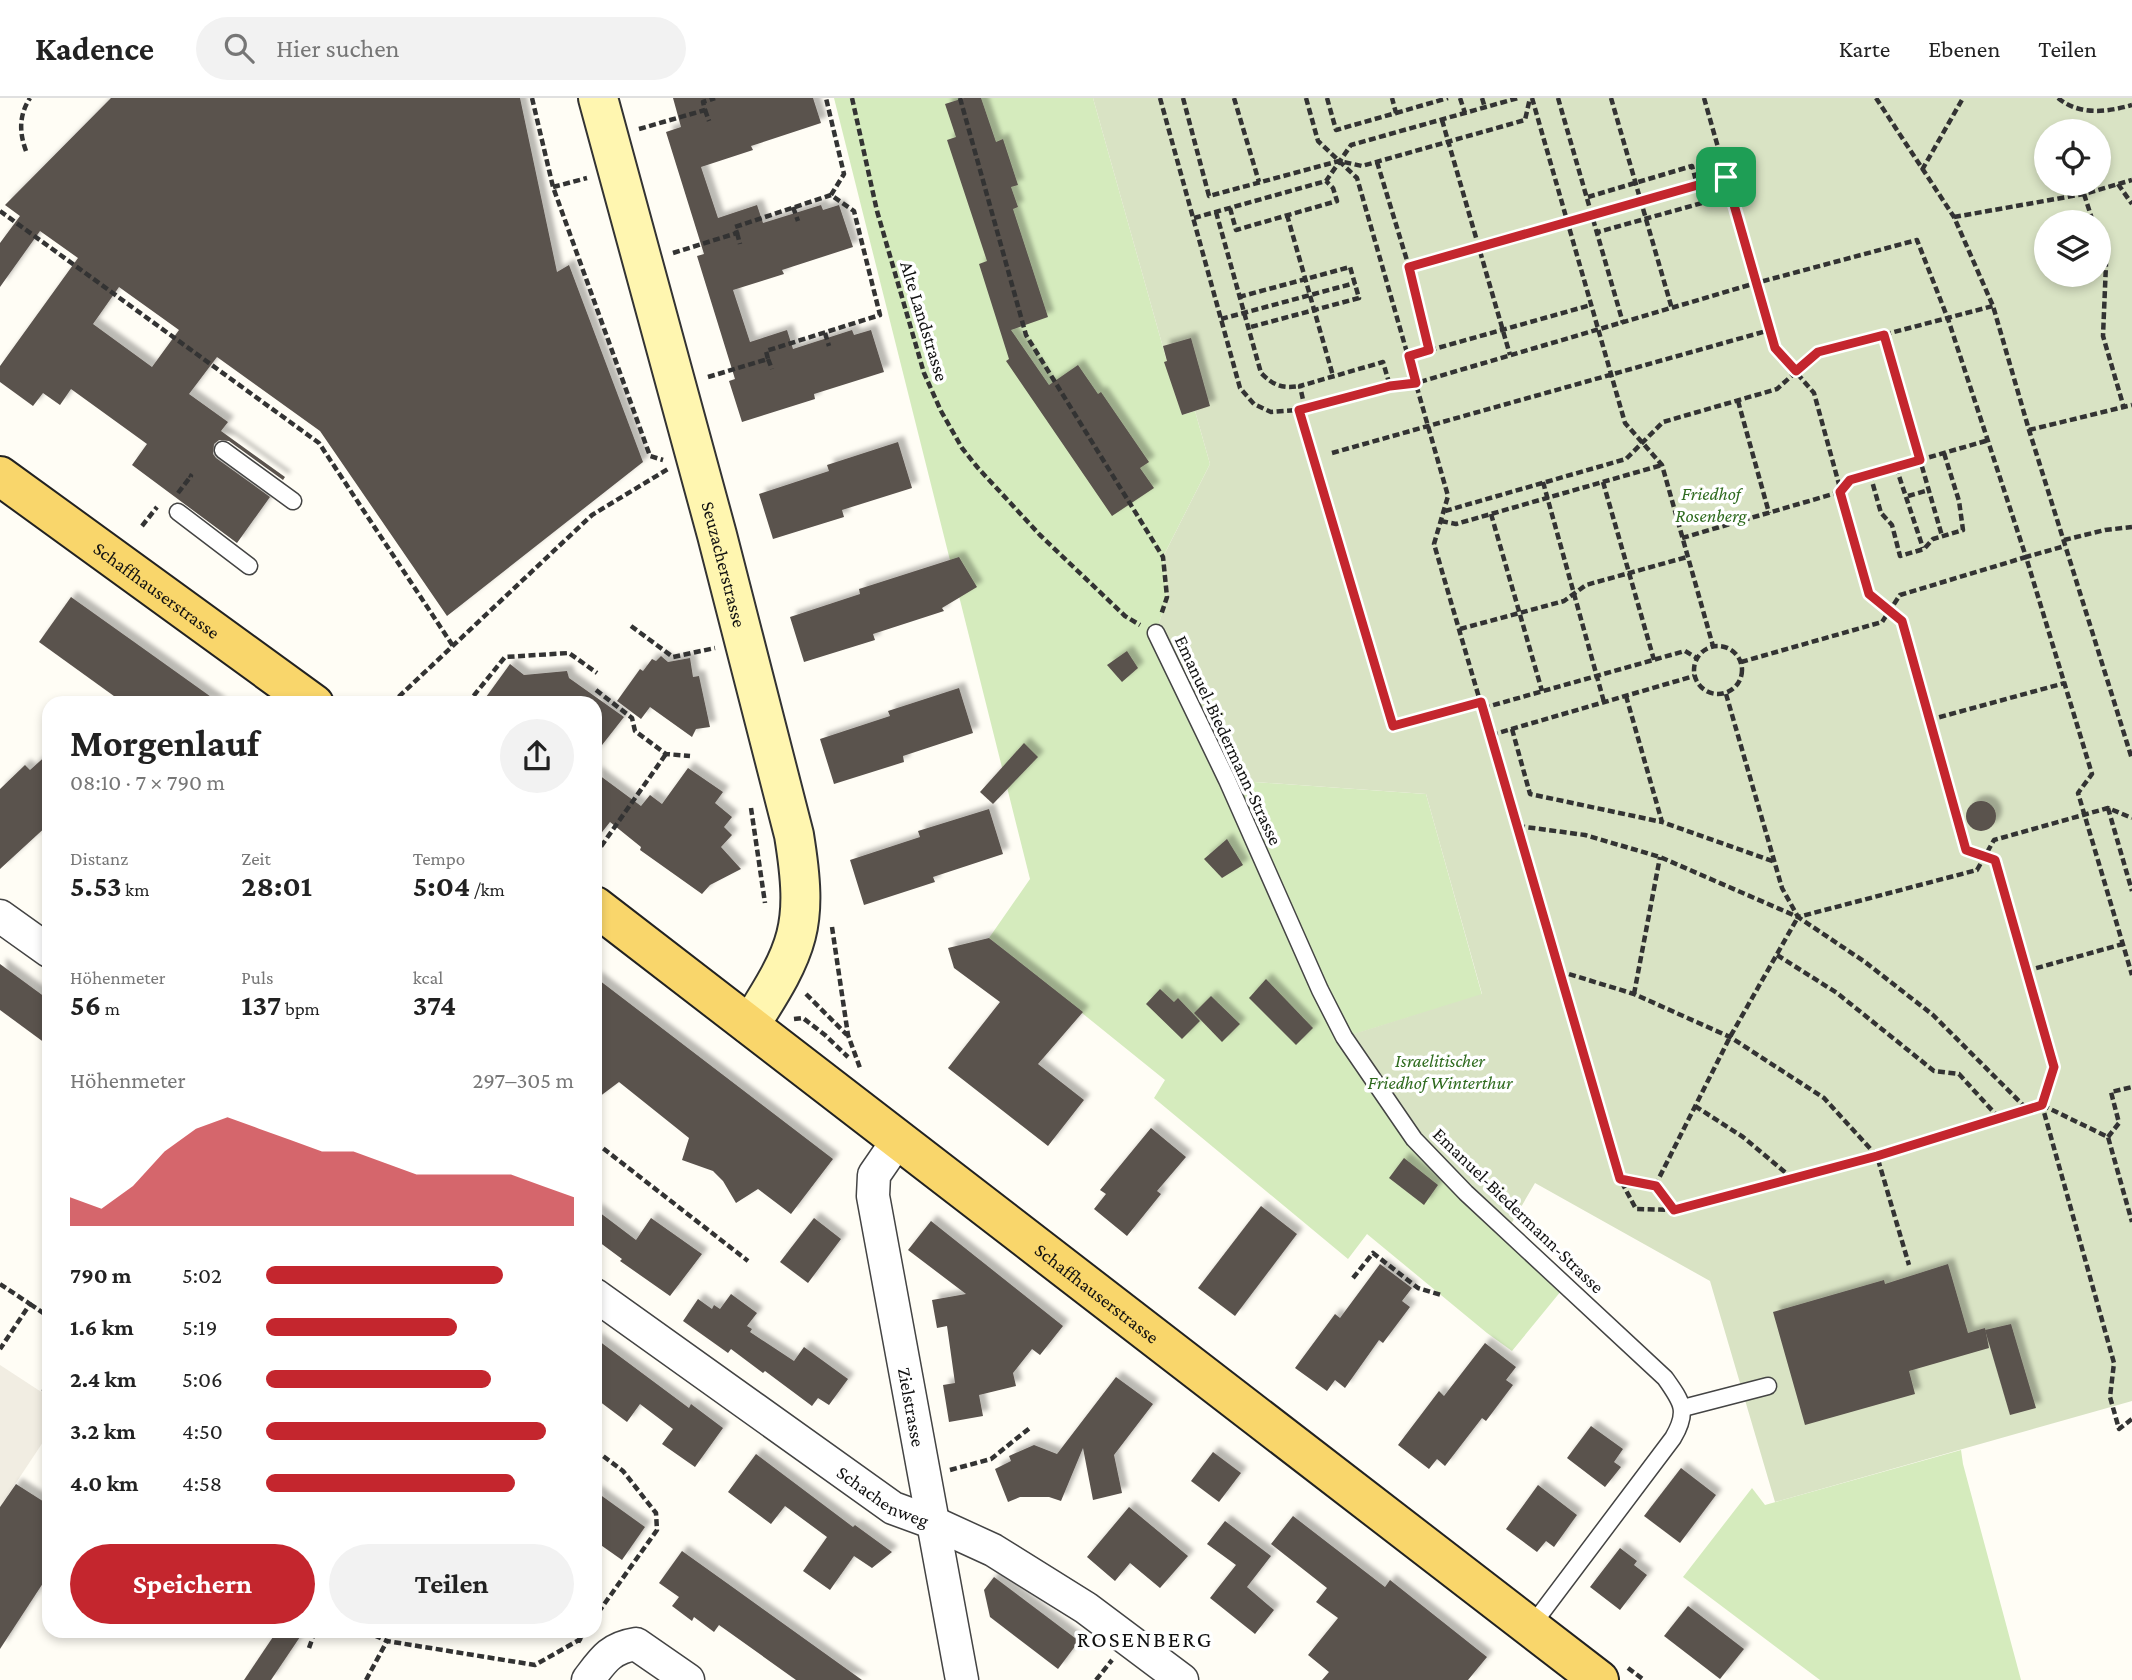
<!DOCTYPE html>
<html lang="de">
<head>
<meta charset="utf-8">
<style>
	body { margin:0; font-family:"Crimson Pro",serif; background:#f2f2f2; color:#222; height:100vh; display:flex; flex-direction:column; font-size:26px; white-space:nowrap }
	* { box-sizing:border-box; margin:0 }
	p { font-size:23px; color:#767676 }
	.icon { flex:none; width:38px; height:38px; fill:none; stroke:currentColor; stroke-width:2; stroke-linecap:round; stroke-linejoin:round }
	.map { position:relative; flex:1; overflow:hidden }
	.side { position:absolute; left:42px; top:598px; width:560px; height:942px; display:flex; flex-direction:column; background:#fff; border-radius:21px; box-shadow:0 4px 10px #0003 }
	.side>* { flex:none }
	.controls { position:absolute; left:2034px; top:21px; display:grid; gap:14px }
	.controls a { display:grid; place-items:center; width:77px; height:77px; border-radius:50%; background:#fff; box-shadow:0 4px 10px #0003; font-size:35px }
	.pin { position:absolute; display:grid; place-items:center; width:60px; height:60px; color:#fff; margin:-30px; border-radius:14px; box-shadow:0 4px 10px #0006 }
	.round { display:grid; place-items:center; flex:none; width:74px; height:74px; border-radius:37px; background:#f2f2f2 }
	.head { display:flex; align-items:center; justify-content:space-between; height:119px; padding:0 28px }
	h1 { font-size:38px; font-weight:700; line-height:52px }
	.metrics { display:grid; grid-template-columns:repeat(3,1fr); gap:10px; height:119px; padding:7px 28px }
	.metrics div { display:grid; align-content:center }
	.metrics b { font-size:30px; font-weight:700 }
	.metrics small { font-size:19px; font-weight:400 }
	.metrics p { font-size:19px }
	.chart { height:196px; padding:14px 28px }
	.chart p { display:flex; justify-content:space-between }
	.chart svg { width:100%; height:126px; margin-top:7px; fill:#c4262e; opacity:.7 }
	.action { display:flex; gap:14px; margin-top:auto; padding:14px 28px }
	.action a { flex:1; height:80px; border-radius:42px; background:#c4262e; color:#fff; font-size:28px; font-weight:700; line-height:80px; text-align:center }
	.action a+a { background:#f2f2f2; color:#222 }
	ul { padding:0 28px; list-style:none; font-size:23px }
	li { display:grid; grid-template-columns:112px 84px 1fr; align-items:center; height:52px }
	li i { height:18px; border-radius:9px; background:#c4262e }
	header { display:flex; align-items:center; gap:42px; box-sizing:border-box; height:98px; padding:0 35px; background:#fff; border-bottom:2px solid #e0e0e0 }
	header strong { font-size:33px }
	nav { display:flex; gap:38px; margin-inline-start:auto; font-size:24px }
	.search { width:490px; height:63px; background:#f2f2f2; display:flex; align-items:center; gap:18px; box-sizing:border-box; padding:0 24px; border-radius:38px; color:#767676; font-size:26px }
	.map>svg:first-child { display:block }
</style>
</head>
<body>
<header>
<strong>Kadence</strong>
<div class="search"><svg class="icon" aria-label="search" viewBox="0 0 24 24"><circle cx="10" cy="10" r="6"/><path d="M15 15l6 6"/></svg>Hier suchen</div>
<nav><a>Karte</a><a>Ebenen</a><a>Teilen</a></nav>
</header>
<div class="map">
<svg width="2132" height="1582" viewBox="0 0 2132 1582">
	<defs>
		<filter id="shadow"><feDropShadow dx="6" dy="-6" stdDeviation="2" flood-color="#0004"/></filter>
	</defs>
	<rect width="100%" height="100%" fill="#fffdf5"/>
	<!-- green -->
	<g fill="#d5ebbd">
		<path d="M834,0H1093L1182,317L1195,313L1210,366L1163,459L1167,499L1156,535L1227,682L1426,696L1482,897L1345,939L1414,1041L1566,1187L1512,1253L1487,1235L1367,1136L1348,1161L1154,1000L1165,982L989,840L1030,781Z"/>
		<path d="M1961,1352L1963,1366L2021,1582H1820L1683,1479L1752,1390L1765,1407Z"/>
	</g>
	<!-- cemetery -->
	<path fill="#d9e3c4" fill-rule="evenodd" d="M1093,0H2132V1303L1775,1404L1710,1183L1535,1085L1507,1133L1466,1095L1344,939L1482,896L1426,696L1227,682L1156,535L1167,499L1163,459L1210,366L1195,313L1182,317ZM2046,33H2098V86H2046ZM2046,124H2098V177H2046Z"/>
	<!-- plaza -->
	<path fill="#f1ede2" d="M0,1267L49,1299V1335L0,1409Z"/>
	<!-- building -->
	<g fill="#5a524d" fill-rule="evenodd" filter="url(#shadow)">
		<path d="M111,0H520L557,174L569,167L643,364L447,518L320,333L217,259L189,296L228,324L221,333L285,379L283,382L229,343L219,342L214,346L213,356L216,360L270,399L237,445L132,367L147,346L71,291L60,307L43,295L33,308L0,284V268L78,160L40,133L0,189V145L20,118L5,107ZM119,189L179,232L152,269L93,226Z"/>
		<path d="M673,0H813L821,25L751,48L753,52L701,69L718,120L757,107L763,125L821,107L823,112L839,107L853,149L782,172L784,176L733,192L750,244L787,232L793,251L852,232L854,237L871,232L884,274L814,296L815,301L742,324L729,283L735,281L697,158L704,156L666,34L681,29Z"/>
		<path d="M964,0H981L996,44L1003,41L1018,87L1011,89L1018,109L1013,111L1048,219L1011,232L1049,287L1078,267L1098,296L1101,294L1149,364L1140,370L1154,390L1112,418L1006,263L1009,261L979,166L987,163L947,42L956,39L945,6Z"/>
		<path d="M1191,240L1210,308L1182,317L1164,264L1167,263L1163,248Z"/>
		<path d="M898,344L912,390L842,412L844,419L773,441L759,396L829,373L827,367Z"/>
		<path d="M959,459L977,489L942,510L944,513L873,536L875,542L804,564L790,519L860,496L859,491Z"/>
		<path d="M71,499L137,546L221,606H125L39,544Z"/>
		<path d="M1127,553L1138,570L1122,584L1107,567Z"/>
		<path d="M661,558L668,564L690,560L693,579L699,578L710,629L696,631L692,639L650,609L641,621L617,603L640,571L643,573L652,561L656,563Z"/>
		<path d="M510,566L524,577L567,573L569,580L624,619L595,656V606H481Z"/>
		<path d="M959,590L973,635L903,658L904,664L834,686L820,641L890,618L888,613Z"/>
		<path d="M1024,645L1038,659L993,706L980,694Z"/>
		<path d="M49,655V726L0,771V691L25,667L30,672Z"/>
		<path d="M688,670L723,694L715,705L732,719L724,729L732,737L721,749L741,771L710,787L702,796L640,752L641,749L610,724L595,743V674L641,708L650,697L662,706Z"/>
		<circle cx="1981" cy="718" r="15"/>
		<path d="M989,711L1003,756L933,779L935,784L864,807L850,762L920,739L918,733Z"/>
		<path d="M1227,741L1243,767L1222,780L1204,761Z"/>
		<path d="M989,840L1083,914L1038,966L1084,1002L1048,1048L948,970L1000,904L954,870L948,850Z"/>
		<path d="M0,866L49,902V948L0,912Z"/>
		<path d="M595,879L833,1061L791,1116L758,1091L736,1105L723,1083L713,1073L682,1062L689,1040L619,984L595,1002Z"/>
		<path d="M1266,881L1313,930L1296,947L1249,900Z"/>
		<path d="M1160,891L1174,904L1178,900L1200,923L1182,941L1146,906Z"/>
		<path d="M1211,898L1240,926L1222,944L1194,915Z"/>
		<path d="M1151,1030L1186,1059L1157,1093L1161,1096L1127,1138L1094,1111L1106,1096L1100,1092Z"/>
		<path d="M1404,1060L1438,1087L1424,1107L1389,1080Z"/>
		<path d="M1261,1108L1297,1136L1235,1218L1198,1190Z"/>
		<path d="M595,1111L636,1142L651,1120L702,1156L670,1198L620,1163L622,1161L595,1141Z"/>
		<path d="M814,1120L841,1141L808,1185L780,1164Z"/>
		<path d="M931,1123L1063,1228L1040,1257L1032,1251L1013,1275L1016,1288L979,1297L983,1318L949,1324L943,1287L955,1285L947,1228L937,1230L932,1202L966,1196L908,1152Z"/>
		<path d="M1380,1166L1412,1190L1402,1203L1410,1209L1383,1245L1379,1242L1345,1290L1335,1282L1327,1293L1295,1270L1335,1216L1340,1220Z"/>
		<path d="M1948,1166L1968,1235L1985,1230L1989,1250L1909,1273L1915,1296L1805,1327L1773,1214L1884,1182L1885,1186Z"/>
		<path d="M731,1196L757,1215L747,1228L752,1231L750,1234L794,1263L804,1249L848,1281L829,1307L818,1300L812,1308L765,1273L763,1275L731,1251L728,1255L683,1223L698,1201L712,1211L714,1207L720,1211Z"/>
		<path d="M2011,1226L2036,1310L2010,1317L1985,1232Z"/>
		<path d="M595,1240L689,1310L691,1306L723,1330L695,1369L662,1346L673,1331L640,1306L627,1324L595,1300Z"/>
		<path d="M1485,1245L1516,1269L1506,1282L1513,1287L1486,1323L1482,1320L1445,1368L1437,1361L1429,1371L1398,1347L1439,1293L1444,1298Z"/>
		<path d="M1116,1279L1153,1306L1114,1357L1122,1395L1093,1402L1083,1350L1061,1403L1049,1399H1020L1008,1404L995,1371L1011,1363L1009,1358L1034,1347L1057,1356Z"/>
		<path d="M1591,1328L1623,1351L1614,1364L1621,1369L1605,1389L1567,1360Z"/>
		<path d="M1213,1354L1241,1375L1219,1404L1191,1383Z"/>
		<path d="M756,1356L853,1429L855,1427L892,1454L872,1470L854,1458L830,1492L803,1473L827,1439L785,1408L771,1426L728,1394Z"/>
		<path d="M1681,1370L1716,1397L1680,1445L1644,1418Z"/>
		<path d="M16,1386L49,1407V1476L0,1551V1409Z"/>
		<path d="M1538,1387L1577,1417L1554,1449L1546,1443L1537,1454L1506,1431Z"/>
		<path d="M595,1393L645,1429L622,1462L595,1443Z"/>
		<path d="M1129,1409L1188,1458L1160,1490L1130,1465L1115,1483L1087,1459Z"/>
		<path d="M1293,1418L1385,1489L1390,1482L1487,1559L1468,1582H1322L1329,1574L1308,1557L1338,1520L1316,1504L1327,1490L1271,1446Z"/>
		<path d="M1225,1423L1271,1458L1247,1489L1274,1512L1255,1536L1210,1500L1236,1467L1207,1446Z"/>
		<path d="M1620,1450L1637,1463L1634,1467L1647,1477L1620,1512L1590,1489Z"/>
		<path d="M682,1453L731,1488L862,1582H796L719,1527L714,1534L694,1519L692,1523L672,1508L679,1499L659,1485Z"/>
		<path d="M994,1479L1079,1543L1058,1571L990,1519L984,1492Z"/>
		<path d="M1688,1508L1744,1551L1720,1581L1664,1538Z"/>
		<path d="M277,1533H304L271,1582H244Z"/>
	</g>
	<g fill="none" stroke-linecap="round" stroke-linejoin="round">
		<defs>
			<g id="lane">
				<path d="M223,352L293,403"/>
				<path d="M178,414L249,468"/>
				<path d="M1156,535L1227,682L1320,892L1344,939L1414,1041L1466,1095L1665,1280C1682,1304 1689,1313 1673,1340L1530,1530"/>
				<path d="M1683,1310L1768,1288"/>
			</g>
			<g id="street">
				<path d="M0,818L49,853"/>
				<path id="s1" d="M898,1042L874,1077L873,1098L962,1582"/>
				<path id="s2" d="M595,1197L893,1410L934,1425L993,1452L1086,1510L1182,1582"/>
				<path d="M588,1582C603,1562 610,1550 636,1546L688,1582"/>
			</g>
			<g id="secondary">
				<path id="s3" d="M598,0L717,437L794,737C809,829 799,850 750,927"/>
			</g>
			<g id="primary">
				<path id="s4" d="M0,378L314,606"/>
				<path id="s5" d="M595,808L1599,1582"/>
			</g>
		</defs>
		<!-- lane casing -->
		<use href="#lane" stroke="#444" stroke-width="19"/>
		<!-- street casing -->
		<use href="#street" stroke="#444" stroke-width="35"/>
		<!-- secondary casing -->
		<use href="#secondary" stroke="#333" stroke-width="42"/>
		<!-- primary casing -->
		<use href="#primary" stroke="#222" stroke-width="42"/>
		<!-- path -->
		<g stroke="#333" stroke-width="4.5" stroke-dasharray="7 3.5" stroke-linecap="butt">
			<path d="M532,0L553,89L650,358L663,362"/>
			<path d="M852,0L877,113L924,275L941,313L962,350L978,370L1040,437L1125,518L1140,527"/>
			<path d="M960,0L1026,237L1163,459L1167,499L1161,517"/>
			<path d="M1160,0L1240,290L1254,306L1271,314L1299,312L1390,288L1416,285L1756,185L1917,142L1948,221L2026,459L2065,448"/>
			<path d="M1183,0L1209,98L1339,63L1362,68L1525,22L1530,0"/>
			<path d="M1234,0L1259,84"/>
			<path d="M1306,0L1318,43L1357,80L1448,398L1434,446L1620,1081L1636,1111L1674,1112L1877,1058L2042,1007L2108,1039L2132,1124"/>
			<path d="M1327,0L1336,32L1396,15L1392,0"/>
			<path d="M1460,0L1465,15"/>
			<path d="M1482,0L1485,10"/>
			<path d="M1532,0L1625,325L1662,367L1713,548"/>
			<path d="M1558,0L1623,225"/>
			<path d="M1611,0L1672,211"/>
			<path d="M1704,0L1775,250L1814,295L1869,496L1902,523L1966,752L1995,762L2054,969L2042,1007L2114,1265L2110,1299L2119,1331L2132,1321"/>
			<path d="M1876,0L1954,119L1993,208L2029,332L2132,661"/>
			<path d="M2058,0C2080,18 2107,14 2132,7"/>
			<path d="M705,12L709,23"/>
			<path d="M1396,15L1448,0"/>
			<path d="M1442,22L1510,257"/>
			<path d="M639,31L705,12L703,4L715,0"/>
			<path d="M26,53C19,34 19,17 30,0"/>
			<path d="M1377,64L1409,169L1429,252"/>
			<path d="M1922,72L1963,0"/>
			<path d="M2118,86L2132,106"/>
			<path d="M553,89L587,80"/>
			<path d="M2084,96L2093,124"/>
			<path d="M1588,99L1692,68L1702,105L1598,134"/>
			<path d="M793,109L798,123"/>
			<path d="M1230,110L1236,132L1337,103L1333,90L1326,83"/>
			<path d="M0,113L319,345L453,548"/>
			<path d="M1216,114L1261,275C1273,287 1282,291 1300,288"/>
			<path d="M1287,117L1333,278"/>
			<path d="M1954,119L2084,96L2132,82"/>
			<path d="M1194,120L1326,83L1351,47L1518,0"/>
			<path d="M737,135L740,146"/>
			<path d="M2098,142L2106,166L2103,238L2124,310"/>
			<path d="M673,155L737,135L735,129L831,97"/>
			<path d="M1409,169L1726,79"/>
			<path d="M1239,199L1350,169L1359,200L1247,230"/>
			<path d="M1221,221L1355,185"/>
			<path d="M825,235L829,248"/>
			<path d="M1884,237L1942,438"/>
			<path d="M1409,258L1591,207"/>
			<path d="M768,261L772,271"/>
			<path d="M708,279L768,261L766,253L880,217L854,113L831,97L844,76L826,0"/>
			<path d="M1738,303L1769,415"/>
			<path d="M1305,311L1300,288L1383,264L1390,288"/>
			<path d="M1299,312L1393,628L1481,604"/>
			<path d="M2029,332L2132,307"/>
			<path d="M1332,355L1770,232"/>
			<path d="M1896,369L1923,450"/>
			<path d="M1870,376L1881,415L1892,427L1900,458L1924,451L1933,441L1963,432L1959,403L1944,355"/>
			<path d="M1543,384L1604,604"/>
			<path d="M1603,384L1654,562"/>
			<path d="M178,395L191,378L189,377"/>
			<path d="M1908,398L1929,392"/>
			<path d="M1445,413L1626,361L1663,324L1777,291L1818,254L1993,208"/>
			<path d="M1491,416L1542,593"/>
			<path d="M1441,423L1456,426L1662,367"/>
			<path d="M142,428L157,409"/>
			<path d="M1682,440L1840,394L1850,382L1989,342"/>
			<path d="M2064,442L2105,432L2132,429"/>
			<path d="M631,528L673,559L715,550"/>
			<path d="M1460,531L1564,503L1586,487L1687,459"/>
			<circle cx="1718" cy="572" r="24"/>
			<path d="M1741,564L1882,524L1900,497L2026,459L2092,676L2078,695L2132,877"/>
			<path d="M596,592L632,620L635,633L666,656L690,658"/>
			<path d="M1726,596L1782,790L1798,819L1977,772L1994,742L2108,710L2132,720"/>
			<path d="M1626,598L1662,724L1775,764"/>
			<path d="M391,606L592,417L668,371"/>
			<path d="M467,606L505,559L569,555L597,575"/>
			<path d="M1483,610L1685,553L1697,560"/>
			<path d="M1929,622L2065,585"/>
			<path d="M1512,631L1530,696L1662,724"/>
			<path d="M1491,637L1694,578"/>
			<path d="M751,710L765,805"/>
			<path d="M2108,710L2132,793"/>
			<path d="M1518,728L1585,737L1660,759L1798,819L1865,864L1933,917L2028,1012"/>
			<path d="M595,757L666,656"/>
			<path d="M832,829L848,937L860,970"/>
			<path d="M1777,857L1837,895L1934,973L1959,976L1999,1020"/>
			<path d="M1559,873L1634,896L1730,939L1824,1000L1877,1058L1909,1167"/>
			<path d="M2026,873L2123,846"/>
			<path d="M806,896L847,937"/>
			<path d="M1634,896L1660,759"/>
			<path d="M794,921L803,920L825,937L848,959"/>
			<path d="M1695,1008L1743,1039L1792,1080"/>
			<path d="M2108,1039L2119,1025L2111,994L2132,989"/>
			<path d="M595,1044L748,1163"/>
			<path d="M1621,1081L1655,1088L1674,1112"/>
			<path d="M1655,1088L1730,939L1798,819"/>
			<path d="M1353,1180L1373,1155L1418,1190L1441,1197"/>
			<path d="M0,1186L30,1206L0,1251"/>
			<path d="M30,1206L49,1219"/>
			<path d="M42,1294L49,1293"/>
			<path d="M595,1352L623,1373L656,1415L657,1432L595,1519"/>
			<path d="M950,1372L991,1361L1031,1329"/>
			<path d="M365,1533L387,1543L535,1567L579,1542L584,1545"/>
			<path d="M579,1542L585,1533"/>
			<path d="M309,1550L315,1533"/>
			<path d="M1628,1570L1644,1582"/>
			<path d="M366,1582L387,1543"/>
			<path d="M1096,1582L1112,1562"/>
		</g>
		<!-- lane -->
		<use href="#lane" stroke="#fff" stroke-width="16"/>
		<!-- street -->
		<use href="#street" stroke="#fff" stroke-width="32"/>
		<!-- secondary -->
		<use href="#secondary" stroke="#fff6b0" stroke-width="38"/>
		<!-- primary -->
		<use href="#primary" stroke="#f9d66b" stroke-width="38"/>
	</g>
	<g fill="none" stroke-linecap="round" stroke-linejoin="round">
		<defs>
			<path id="route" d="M1726,79L1775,250L1796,273L1818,254L1884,237L1920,362L1850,382L1840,394L1869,496L1902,523L1966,752L1995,762L2054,969L2042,1007L1877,1058L1674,1112L1656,1088L1620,1081L1481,604L1393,628L1299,312L1390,288L1416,285L1409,258L1429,252L1409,169Z"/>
		</defs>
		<!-- route casing -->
		<use href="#route" stroke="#fff" stroke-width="14"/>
		<!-- route -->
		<use href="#route" stroke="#c4262e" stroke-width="9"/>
	</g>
	<g text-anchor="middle" stroke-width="7" stroke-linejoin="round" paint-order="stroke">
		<!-- street labels -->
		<g font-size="19" fill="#111" stroke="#fff">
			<text transform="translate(925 223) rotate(73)" y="7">Alte Landstrasse</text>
			<text dy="7" stroke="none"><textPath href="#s3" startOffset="483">Seuzacherstrasse</textPath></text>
			<text dy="7" stroke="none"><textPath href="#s4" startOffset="194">Schaffhauserstrasse</textPath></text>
			<text transform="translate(1229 642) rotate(65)" y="7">Emanuel-Biedermann-Strasse</text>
			<text transform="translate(1519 1112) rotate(44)" y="7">Emanuel-Biedermann-Strasse</text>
			<text dy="7" stroke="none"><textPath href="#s5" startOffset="634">Schaffhauserstrasse</textPath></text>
			<text dy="7" stroke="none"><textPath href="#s1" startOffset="278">Zielstrasse</textPath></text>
			<text dy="7" stroke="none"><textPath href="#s2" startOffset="352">Schachenweg</textPath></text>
		</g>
		<!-- park labels -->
		<g font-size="19" font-style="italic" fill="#2f6b1f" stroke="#fff">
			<text x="1711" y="402">Friedhof<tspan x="1711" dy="22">Rosenberg</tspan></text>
			<text x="1440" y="969">Israelitischer<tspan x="1440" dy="22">Friedhof Winterthur</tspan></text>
		</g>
		<!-- quarter labels -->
		<g font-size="23" letter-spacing="2" fill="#111" stroke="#fff">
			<text x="1145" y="1549">ROSENBERG</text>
		</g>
	</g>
</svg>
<div class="controls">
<a><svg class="icon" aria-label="locate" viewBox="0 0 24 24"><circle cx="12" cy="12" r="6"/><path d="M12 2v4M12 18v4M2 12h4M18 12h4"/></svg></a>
<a><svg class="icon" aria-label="layers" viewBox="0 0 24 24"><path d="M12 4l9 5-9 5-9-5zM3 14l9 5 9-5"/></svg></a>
</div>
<div class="pin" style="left:1726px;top:79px;background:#1e9e55"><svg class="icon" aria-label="arrive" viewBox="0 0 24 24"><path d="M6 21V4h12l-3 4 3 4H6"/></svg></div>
<section class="side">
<div class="head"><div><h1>Morgenlauf</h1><p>08:10 · 7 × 790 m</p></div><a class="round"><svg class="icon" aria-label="share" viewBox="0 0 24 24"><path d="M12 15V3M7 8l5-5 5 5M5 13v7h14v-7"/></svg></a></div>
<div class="metrics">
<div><p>Distanz</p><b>5.53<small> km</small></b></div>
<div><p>Zeit</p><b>28:01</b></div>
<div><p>Tempo</p><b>5:04<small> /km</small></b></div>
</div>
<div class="metrics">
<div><p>Höhenmeter</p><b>56<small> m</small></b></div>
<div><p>Puls</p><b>137<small> bpm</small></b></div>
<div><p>kcal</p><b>374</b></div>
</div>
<div class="chart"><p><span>Höhenmeter</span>297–305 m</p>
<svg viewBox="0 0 160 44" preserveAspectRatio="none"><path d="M0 44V34L10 38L20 30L30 18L40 10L50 6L60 10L70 14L80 18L90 18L100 22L110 26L120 26L130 26L140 26L150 30L160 34V44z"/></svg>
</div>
<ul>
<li><b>790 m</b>5:02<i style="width:77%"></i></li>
<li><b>1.6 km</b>5:19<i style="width:62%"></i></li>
<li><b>2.4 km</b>5:06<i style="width:73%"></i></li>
<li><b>3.2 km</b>4:50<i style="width:91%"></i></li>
<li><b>4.0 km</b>4:58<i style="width:81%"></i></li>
</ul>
<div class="action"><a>Speichern</a><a>Teilen</a></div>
</section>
</div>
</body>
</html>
